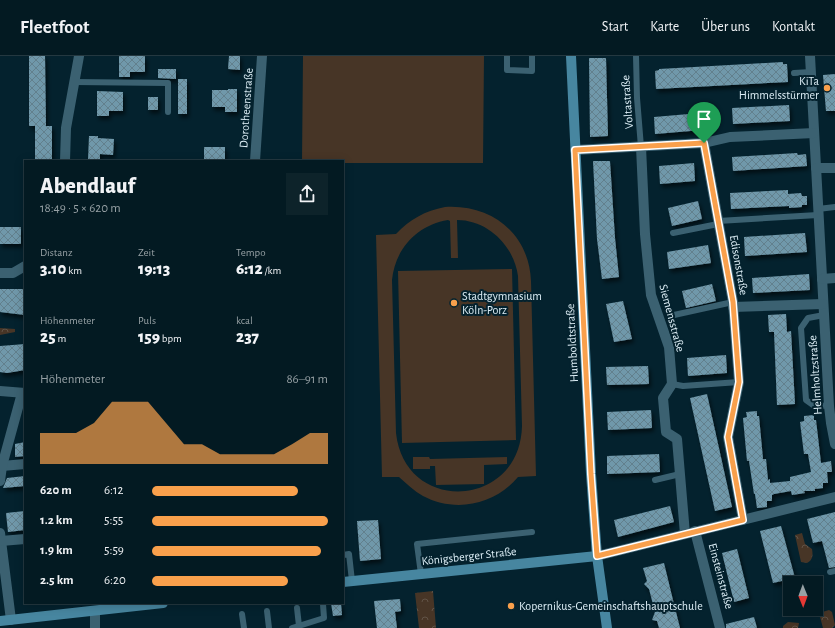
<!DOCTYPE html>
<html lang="de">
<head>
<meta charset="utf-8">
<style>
	body { margin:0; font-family:"Alegreya Sans",sans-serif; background:#0d232a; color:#f1f3f6; height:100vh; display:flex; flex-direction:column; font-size:15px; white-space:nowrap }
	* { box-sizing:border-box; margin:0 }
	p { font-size:13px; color:#97a1a5 }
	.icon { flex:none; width:22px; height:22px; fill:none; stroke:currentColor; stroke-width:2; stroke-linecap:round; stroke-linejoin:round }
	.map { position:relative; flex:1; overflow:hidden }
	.details { position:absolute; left:24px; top:104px; width:320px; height:444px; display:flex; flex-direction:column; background:#031a22; border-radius:0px; box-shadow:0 2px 10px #0003,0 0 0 1px #243840 }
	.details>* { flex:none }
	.needle { width:26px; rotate:179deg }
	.tools { position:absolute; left:783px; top:520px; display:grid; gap:8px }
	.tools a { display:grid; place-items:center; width:40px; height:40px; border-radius:0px; background:#031a22; box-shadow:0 2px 10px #0003,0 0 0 1px #243840; font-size:20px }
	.pin { position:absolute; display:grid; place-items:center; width:34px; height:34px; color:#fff; margin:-41px -17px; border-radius:50% 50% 50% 0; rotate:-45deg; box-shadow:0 0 4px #0007 }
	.pin .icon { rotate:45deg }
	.round { display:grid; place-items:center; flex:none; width:42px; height:42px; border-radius:0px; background:#0d232a }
	.overview { display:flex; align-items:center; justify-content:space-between; height:68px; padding:0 16px }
	h1 { font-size:22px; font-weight:800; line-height:30px }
	.stats { display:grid; grid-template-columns:repeat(3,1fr); gap:6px; height:68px; padding:4px 16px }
	.stats div { display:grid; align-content:center }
	.stats b { font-size:17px; font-weight:800 }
	.stats small { font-size:11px; font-weight:400 }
	.stats p { font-size:11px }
	.chart { height:112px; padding:8px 16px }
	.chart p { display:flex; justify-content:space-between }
	.chart svg { width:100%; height:72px; margin-top:4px; fill:#f9a04c; opacity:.7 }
	ul { padding:0 16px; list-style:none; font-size:13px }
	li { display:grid; grid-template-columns:64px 48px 1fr; align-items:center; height:30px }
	li i { height:10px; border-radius:5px; background:#f9a04c }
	header { display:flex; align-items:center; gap:24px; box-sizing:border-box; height:56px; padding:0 20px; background:#031a22; border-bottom:1px solid #243840 }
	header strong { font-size:19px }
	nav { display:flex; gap:22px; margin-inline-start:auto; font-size:14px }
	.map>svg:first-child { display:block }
</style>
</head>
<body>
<header>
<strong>Fleetfoot</strong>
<nav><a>Start</a><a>Karte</a><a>Über uns</a><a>Kontakt</a></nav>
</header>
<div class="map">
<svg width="835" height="572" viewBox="0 0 835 572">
	<defs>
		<pattern id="park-crowns" width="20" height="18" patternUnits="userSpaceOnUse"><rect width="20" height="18" fill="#473526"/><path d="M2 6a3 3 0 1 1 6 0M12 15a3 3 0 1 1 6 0" fill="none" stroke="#615346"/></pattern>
		<pattern id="building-cross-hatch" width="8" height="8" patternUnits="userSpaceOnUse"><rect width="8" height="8" fill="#6f98aa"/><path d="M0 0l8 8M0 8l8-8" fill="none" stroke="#62808d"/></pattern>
		<filter id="shadow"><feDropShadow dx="2" dy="3.5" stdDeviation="2" flood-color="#0009"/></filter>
	</defs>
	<rect width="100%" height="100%" fill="#04222e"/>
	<!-- park -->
	<g fill="url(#park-crowns)">
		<path d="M0,272L15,273V276L0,279Z"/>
		<path d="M802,477L805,488L812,493C813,499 813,504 807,507L801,506L795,479Z"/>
		<path d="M433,535L436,572H419L415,537Z"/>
		<path d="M829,554L832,556L835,569L832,572H823L819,557Z"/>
		<path d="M788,566L799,567L798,572H783V570Z"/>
	</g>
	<!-- garden -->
	<g fill="#473526" fill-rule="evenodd">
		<path d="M303,0H484L483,107H343V105H302Z"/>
		<path d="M445,151C491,148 529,177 531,225L536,420L518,421C495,449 455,457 423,440C414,435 407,428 399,421H382L376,179L396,178C410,163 425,155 445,151ZM448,164L450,165L451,202H458L457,164C488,164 514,190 518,220L522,370C520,453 405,459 396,377L392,224C395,193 417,169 448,164Z"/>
		<path d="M512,213L516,384L402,387L398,215Z"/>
		<path d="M413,401H429L430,403L507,401V408L484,409V428L436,429L435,410H430V413H413Z"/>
	</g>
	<!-- building -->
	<g fill="url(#building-cross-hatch)" filter="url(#shadow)">
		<path d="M29,0H45L46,70H52V105H35V70H29Z"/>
		<path d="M119,0H145V16H130V21H119Z"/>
		<path d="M229,0H240V14L228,13Z"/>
		<path d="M589,2H606L608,80L590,81Z"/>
		<path d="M783,6V8H787L788,26L656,33L655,15L659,14V13Z"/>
		<path d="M158,13H176V23L158,22Z"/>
		<path d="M835,18V55H826L823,19Z"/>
		<rect x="178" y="23" width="9" height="35"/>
		<path d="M228,33H237V56H225V51H212V34H228Z"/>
		<path d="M97,35L123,36V55H109V60H97Z"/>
		<rect x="148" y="41" width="10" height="13"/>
		<path d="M789,49L790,65L733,68L732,52Z"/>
		<path d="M712,56L714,73L655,78L654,61Z"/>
		<path d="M89,80H98V82L114,83L113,99L100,98V104H88Z"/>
		<rect x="204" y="91" width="21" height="14"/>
		<path d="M797,97L798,99L806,98L807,110L733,115L732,101Z"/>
		<path d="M593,105H610L615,182L619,221L602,223L597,183Z"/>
		<path d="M694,107L695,125L660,128L659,110Z"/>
		<path d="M788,134V138L801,137L802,140H807V149H802V151L789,152V150L731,153L730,137Z"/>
		<path d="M698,145L702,163L672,170L668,152Z"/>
		<rect x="0" y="171" width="21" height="17"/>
		<path d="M805,177L807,196L745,200L744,181Z"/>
		<path d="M708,189L711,207L669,213L667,196Z"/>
		<path d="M809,218L810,234L753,237L752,222Z"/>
		<path d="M712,228L716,245L686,252L682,235Z"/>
		<path d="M0,233H25V259L0,256Z"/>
		<path d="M623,245L632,283L614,286L606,248Z"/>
		<path d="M786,258L787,276L791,275L795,348L777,349L774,276H769L768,259Z"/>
		<path d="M25,288V314L7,317L0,316V290Z"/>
		<path d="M726,299L727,317L688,320L687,302Z"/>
		<path d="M648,310L649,328L607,329L606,311Z"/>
		<path d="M707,338L732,451L715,455L690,342Z"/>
		<path d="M651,354L652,372L608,374L607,356Z"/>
		<path d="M757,355V360H759L763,403H766L768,424L770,423V427L790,425V421L811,416L808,398H804L800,366L804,365V360L814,359V364H816L821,407L831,405L832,416H827L828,427H823V432L815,433V435H804L805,437L792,439L791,435L774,438L772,439V445H767V451L757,452L755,438H754L749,405H747L743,362L747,361L746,356Z"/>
		<path d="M25,386V400L15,401V388Z"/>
		<path d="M659,398L660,416L607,418V400Z"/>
		<path d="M25,420V430L3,432L7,422Z"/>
		<path d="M670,450L674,466L618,481L614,464Z"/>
		<path d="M25,455V474L8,476L6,457Z"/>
		<path d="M835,456V511L829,512L822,485L813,487L807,463Z"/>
		<path d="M378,464L381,503L360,505L357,465Z"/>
		<path d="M781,470L795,522L773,527L760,475Z"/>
		<path d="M737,493L749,542L734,546L722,497Z"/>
		<path d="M664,507L672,540L680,572H659L657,565L652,564L655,556L649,533L644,528L647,525L643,512Z"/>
		<path d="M400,543L401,555L395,556L397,572H377L374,545Z"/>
		<path d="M331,547H341L342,559L333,560Z"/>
		<path d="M754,561L757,572H726V568Z"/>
	</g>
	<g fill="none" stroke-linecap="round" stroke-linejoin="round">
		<!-- lane -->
		<g stroke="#3b6171" stroke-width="6">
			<path d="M507,0V14L532,15V0"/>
			<path d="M636,0L637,42L641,91"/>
			<path d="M794,17L811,16"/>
			<path d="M74,26L168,27V56"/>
			<path d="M818,153L835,151"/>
			<path d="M718,165L818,159"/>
			<path d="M673,177L718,168"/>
			<path d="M674,259L733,246"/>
			<path d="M824,259L808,262L801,272L806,344L813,349L829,350"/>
			<path d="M672,328L683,330L739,326"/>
			<path d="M655,424L680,418"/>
			<path d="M343,499L349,498L352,525"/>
			<path d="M830,516L835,515"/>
			<path d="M421,518L417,488L532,476"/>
			<path d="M297,552L299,570"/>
			<path d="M267,555L269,572"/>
			<path d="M242,558L244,572"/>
			<path d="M292,572L324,562L323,548"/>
		</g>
		<!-- street -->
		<g stroke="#3b6171" stroke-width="10">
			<path d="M810,0L829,350L831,367L835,388"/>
			<path d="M704,87L730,81L814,77"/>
			<path d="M641,91L645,178L651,239L669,291L672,328L663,342L666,376L677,383L685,478"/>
			<path d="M575,94L704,87L733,246L739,326L728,381L743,464"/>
			<path d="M65,105L66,72L79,0"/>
			<path d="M255,105L262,0"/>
			<path d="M816,112H835"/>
			<path d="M0,217H13L25,210"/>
			<path d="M822,223L835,222"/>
			<path d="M733,251L823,248"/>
			<path d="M0,335L25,337"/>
			<path d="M2,410L25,408"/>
			<path d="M0,425L2,410L22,337"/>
			<path d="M695,475L720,572"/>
			<path d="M0,477L11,564"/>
			<path d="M1,485L25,483"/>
			<path d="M597,500L835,441"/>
			<path d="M95,572V555"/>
		</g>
		<!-- secondary -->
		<g stroke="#4786a0" stroke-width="10">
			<path d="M571,0L591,418L597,500L607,572"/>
			<path d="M343,526L597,500"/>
			<path d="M0,565L163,547"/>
		</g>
	</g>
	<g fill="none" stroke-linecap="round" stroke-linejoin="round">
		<defs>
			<path id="route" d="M704,87L733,246L739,326L728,381L743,464L597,500L591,418L575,94Z"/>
		</defs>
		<!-- route casing -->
		<use href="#route" stroke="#fff" stroke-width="8"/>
		<!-- route -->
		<use href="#route" stroke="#f9a04c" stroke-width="5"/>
	</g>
	<!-- markers -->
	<g fill="#f9a04c" stroke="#04222e" stroke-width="1.5">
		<circle cx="827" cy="32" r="4"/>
		<circle cx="454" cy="247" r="4"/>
		<circle cx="511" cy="550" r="4"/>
	</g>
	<g text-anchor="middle" stroke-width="4" stroke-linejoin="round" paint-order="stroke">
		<!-- poi labels -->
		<g font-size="12" fill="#ddeef6" stroke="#04222e" text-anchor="start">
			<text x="819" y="29" text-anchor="end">KiTa<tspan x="819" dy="14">Himmelsstürmer</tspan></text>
			<text x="462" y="244">Stadtgymnasium<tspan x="462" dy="14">Köln-Porz</tspan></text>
			<text x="519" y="554">Kopernikus-Gemeinschaftshauptschule</text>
		</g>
		<!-- street labels -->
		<g font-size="12" fill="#ddeef6" stroke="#04222e">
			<text transform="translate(627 46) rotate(-94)" y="4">Voltastraße</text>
			<text transform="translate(246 52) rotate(-86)" y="4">Dorotheenstraße</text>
			<text transform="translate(739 209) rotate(80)" y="4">Edisonstraße</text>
			<text transform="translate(672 262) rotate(75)" y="4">Siemensstraße</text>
			<text transform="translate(572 287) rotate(-93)" y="4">Humboldtstraße</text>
			<text transform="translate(815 319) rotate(-94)" y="4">Helmholtzstraße</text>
			<text transform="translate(469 500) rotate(-6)" y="4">Königsberger Straße</text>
			<text transform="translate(721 520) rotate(75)" y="4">Einsteinstraße</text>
		</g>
	</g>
</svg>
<div class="tools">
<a><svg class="needle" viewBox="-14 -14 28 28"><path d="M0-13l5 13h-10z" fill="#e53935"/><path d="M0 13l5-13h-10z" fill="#97a1a5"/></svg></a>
</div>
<div class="pin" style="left:704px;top:87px;background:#1e9e55"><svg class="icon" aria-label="arrive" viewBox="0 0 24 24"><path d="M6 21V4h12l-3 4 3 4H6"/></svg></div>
<section class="details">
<div class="overview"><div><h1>Abendlauf</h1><p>18:49 · 5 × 620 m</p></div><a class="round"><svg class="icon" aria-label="share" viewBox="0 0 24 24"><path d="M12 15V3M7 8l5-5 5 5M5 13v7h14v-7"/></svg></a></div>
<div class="stats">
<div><p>Distanz</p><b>3.10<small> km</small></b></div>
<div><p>Zeit</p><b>19:13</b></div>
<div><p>Tempo</p><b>6:12<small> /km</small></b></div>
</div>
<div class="stats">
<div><p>Höhenmeter</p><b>25<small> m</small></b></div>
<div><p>Puls</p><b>159<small> bpm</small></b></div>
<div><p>kcal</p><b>237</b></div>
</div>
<div class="chart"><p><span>Höhenmeter</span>86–91 m</p>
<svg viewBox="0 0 160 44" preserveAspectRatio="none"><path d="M0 44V25L10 25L20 25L30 19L40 6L50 6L60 6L70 19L80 32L90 32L100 38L110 38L120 38L130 38L140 32L150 25L160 25V44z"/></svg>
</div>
<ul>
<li><b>620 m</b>6:12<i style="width:83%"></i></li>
<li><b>1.2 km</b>5:55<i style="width:100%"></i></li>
<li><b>1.9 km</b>5:59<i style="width:96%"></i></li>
<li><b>2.5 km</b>6:20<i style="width:77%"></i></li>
</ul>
</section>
</div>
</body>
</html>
